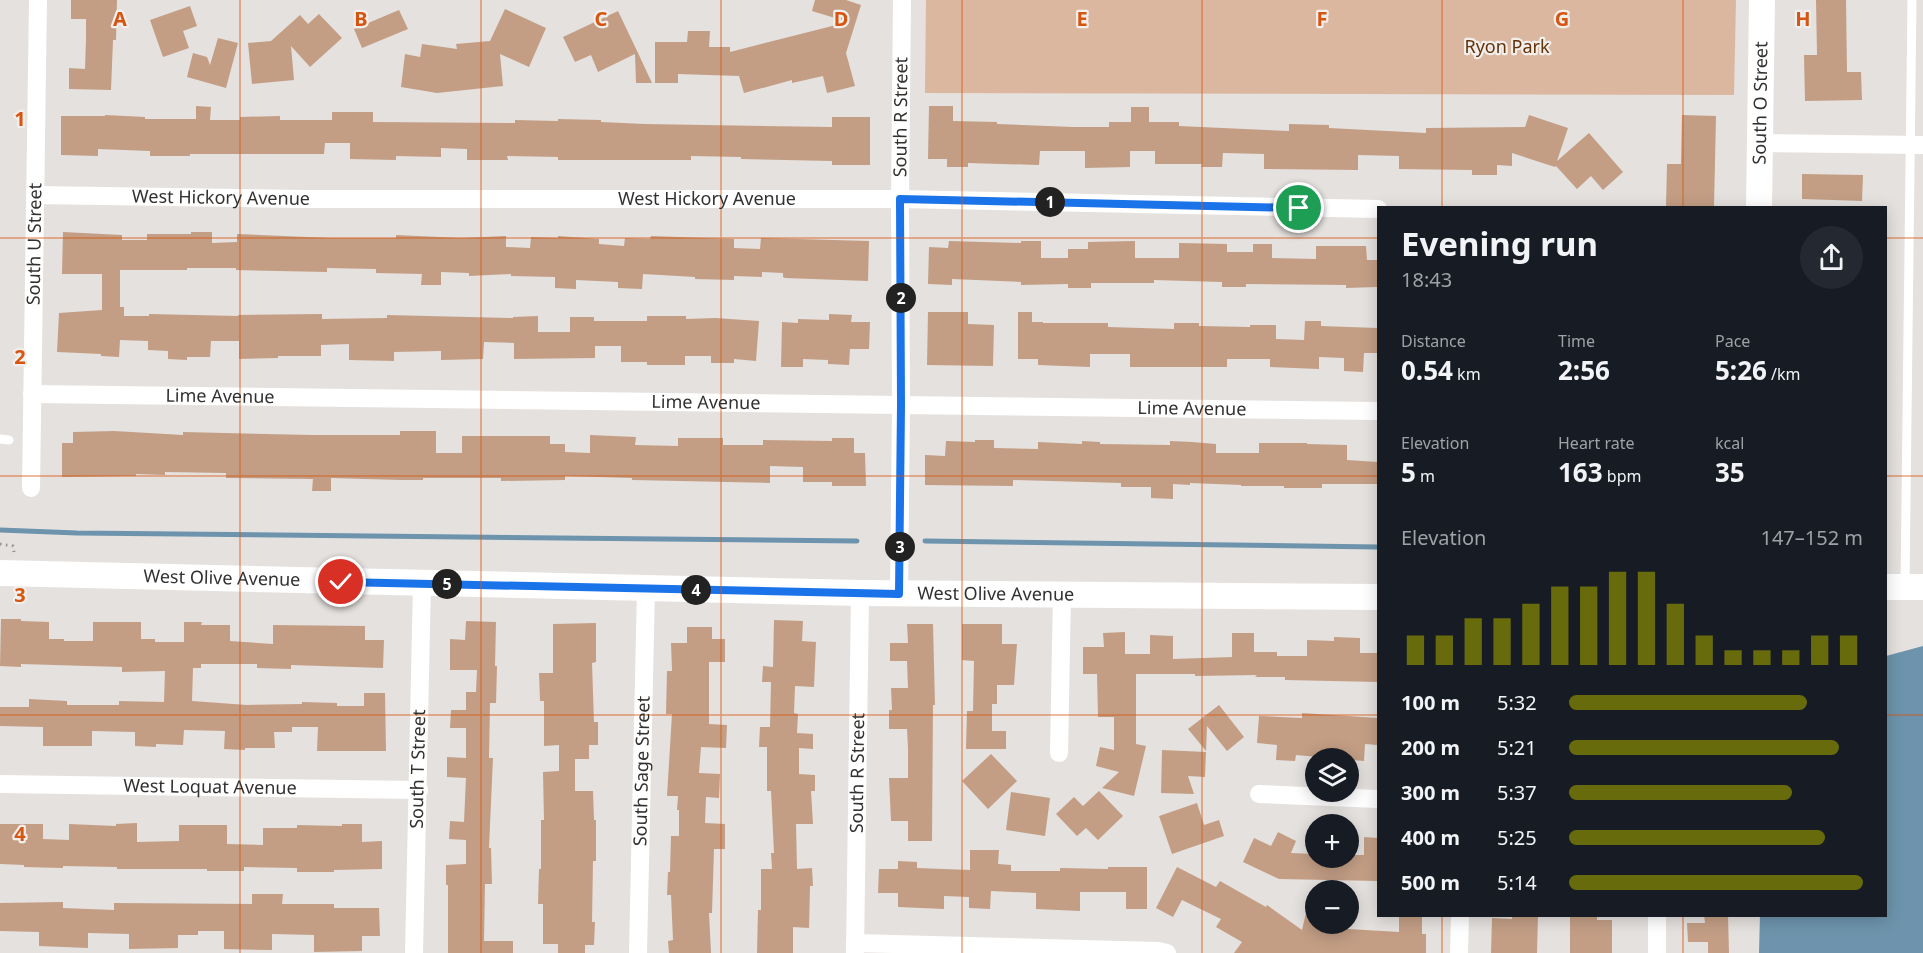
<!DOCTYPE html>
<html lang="en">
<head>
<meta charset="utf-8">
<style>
	body { margin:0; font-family:"Noto Sans",sans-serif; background:#242831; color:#f1f3f6; height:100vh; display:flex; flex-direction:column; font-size:22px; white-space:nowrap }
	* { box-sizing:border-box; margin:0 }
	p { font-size:20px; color:#9ea1a6 }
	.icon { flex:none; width:33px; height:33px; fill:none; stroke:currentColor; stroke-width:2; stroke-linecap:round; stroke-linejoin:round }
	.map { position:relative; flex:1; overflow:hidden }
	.panel { position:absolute; left:1377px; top:206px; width:510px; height:711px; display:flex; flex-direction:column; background:#171b24; border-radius:0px; box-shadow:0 3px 15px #0003 }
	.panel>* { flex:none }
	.controls { position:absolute; left:1305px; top:748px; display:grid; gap:12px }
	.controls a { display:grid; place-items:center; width:54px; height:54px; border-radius:50%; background:#171b24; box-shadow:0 3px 15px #0003; font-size:30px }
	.pin { position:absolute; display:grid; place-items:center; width:51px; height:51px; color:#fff; margin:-26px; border:3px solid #fff; border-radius:50%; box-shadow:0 2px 6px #0007 }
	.km { position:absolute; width:30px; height:30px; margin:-15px; border-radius:50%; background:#222; color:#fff; font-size:16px; line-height:30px; text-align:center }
	.round { display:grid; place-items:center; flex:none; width:63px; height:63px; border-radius:32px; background:#242831 }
	.headline { display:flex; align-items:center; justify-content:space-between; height:102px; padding:0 24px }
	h1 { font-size:33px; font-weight:700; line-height:45px }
	.stats { display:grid; grid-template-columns:repeat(3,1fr); gap:9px; height:102px; padding:6px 24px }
	.stats div { display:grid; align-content:center }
	.stats b { font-size:26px; font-weight:700 }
	.stats small { font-size:16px; font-weight:400 }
	.stats p { font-size:16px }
	.chart { height:168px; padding:12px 24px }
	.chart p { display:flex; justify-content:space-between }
	.chart svg { width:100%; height:108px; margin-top:6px; stroke:#676b0c; stroke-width:6 }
	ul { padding:0 24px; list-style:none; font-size:20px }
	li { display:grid; grid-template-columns:96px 72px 1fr; align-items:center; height:45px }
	li i { height:15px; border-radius:8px; background:#676b0c }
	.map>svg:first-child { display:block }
</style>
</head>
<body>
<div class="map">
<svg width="1923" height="953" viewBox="0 0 1923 953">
	<rect width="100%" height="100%" fill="#e5e1de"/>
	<!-- green -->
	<path fill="#dbb79f" d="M926,0H1736L1734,95L925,93Z"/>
	<!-- water -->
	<path fill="#6d94ac" d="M1923,646V953H1759L1760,915H1886V656Z"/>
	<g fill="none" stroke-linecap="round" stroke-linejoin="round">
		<!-- stream -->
		<g stroke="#6d94ac" stroke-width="5">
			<path d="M0,530L77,533L857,541"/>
			<path d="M925,541L1378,547"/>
		</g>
	</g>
	<!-- building -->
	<g fill="#c39e85">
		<path d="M71,0H117L116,40H113L111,90L69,89V68L85,69L86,39V19H71Z"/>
		<path d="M815,0H846L861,5L846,53L855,86L827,93L823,76L792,83V80L744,93L739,76L678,74V83H655V42H687L688,31H710L709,47H730V52L848,22L812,11Z"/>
		<path d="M1816,0H1846L1847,72H1861L1862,100L1805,101L1804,55H1817Z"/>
		<path d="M190,6L197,26L183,31L189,48L163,57L150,20Z"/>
		<path d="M505,9L546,28L529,67L500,54L503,86L437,93L401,87L405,54L420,57L422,44L457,49L456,44L490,41Z"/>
		<path d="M399,10L408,29L362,48L354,29Z"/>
		<path d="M618,11L638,53L652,83H636L635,54L598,72L591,55L575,62L563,37Z"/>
		<path d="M319,14L342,38L310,67L291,46L294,80L252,84L248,43L271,41L300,15L308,24Z"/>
		<path d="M218,38L238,43L226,88L187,77L193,53L207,57L210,65Z"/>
		<path d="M196,106L211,107L210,120H240V117L280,116V120H332V112H373V122L515,123V120L558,121V119L601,120V122L645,124L832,127V117H870V165H832V161L741,159V157L691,156V160H558V157L507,156L508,160H467V149L441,148V157L396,156V160L350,159V143H325L324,154H190V156H150V151L98,149V156L61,155V116H105V115L145,117V119H196Z"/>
		<path d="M929,106H953V121L997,122V124L1073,127H1109V122H1131V107H1149V122H1179V126L1289,131V124L1329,125V128L1426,133V128L1525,127L1529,115L1568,128L1557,161L1589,133L1623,172L1603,190L1591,176L1577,189L1556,166L1555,167L1512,153V166L1497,165V175H1472V170L1399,169V156L1358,155V170L1264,169V154L1223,153L1222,167H1201L1202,164H1155V151H1130V167L1085,168V151H1040L1039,165L968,163V167H947V159H928Z"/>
		<path d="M1682,115L1716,116L1714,207H1666L1667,164H1681Z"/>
		<path d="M1802,174L1863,175L1862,201L1802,199Z"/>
		<path d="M63,232L122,235V240H147V234H191V232H212V243L237,242V234L331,238H396V235L461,238L506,236V247L530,248L531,237L558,238V236L599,239V244L624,246L625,238L650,239L651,236L734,239V248L760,249L761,238L869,241L868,281L785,278L783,277V273L762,272V277L734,276V280L695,279V277L643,274L642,289L618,288V282L576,280V289L555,288V277L511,276V274L469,276V273L441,272V285H421L422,274L376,273V269L327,268V272L236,270V268H187V270H120V307H124V316H149V314L238,316V315L322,314V319L387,318V315L513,318V317L538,316V332H570V317H594V321H647V316H686V319L715,318L759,321L756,361L734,359V363H711V356H685V365H647V362H621V346H595V358L514,359V343L484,342L483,359L441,360V351L394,352V361L349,360V344L321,345V356H278V358L239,359V341H211L210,357H187V360L168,359V351L148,350V341L120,340L119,357L101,356V354L57,352L59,313L102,310V274H62Z"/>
		<path d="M949,241L1021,243V241H1041V258H1068V249H1088V242L1135,241V258H1179V243L1227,244V252H1253V244H1272V258L1316,259V246H1366L1367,260H1378V287L1346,288V285L1246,284V287H1222V282L1154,280V283H1091V288H1068V284L1021,285V282L952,279V285L928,284L929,247L948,248Z"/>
		<path d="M928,312H968V324L994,325L993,366L927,365Z"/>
		<path d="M1018,312H1032V322H1043V323H1108V327L1174,329V323H1199V326L1250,327V325H1276V339L1304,340L1305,321H1321V326L1378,328V353H1364L1363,372L1344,371V358L1319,357V369L1270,367V359H1227V367H1130V354H1090V367L1038,365V359H1018Z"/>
		<path d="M829,314L852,315L851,322H870L869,349H850L849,365L828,364V360L803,359V367H781L782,322L798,323V319L829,320Z"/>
		<path d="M114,431L183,435V432L313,435H400V431H436V453H462V436H550V444H565V452L590,453V435L636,437L635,445L678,446V438H723V445H763V440L832,441V438H854V453H865L866,486H832V482H803V467L770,466V483L632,480V478L565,476V480L501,481V478H423V480H400L331,478V491H312L313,479L226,478V473L165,472V475L136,474V476L62,477V443H73V432Z"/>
		<path d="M975,440H994V448L1038,449V442L1082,444V441L1100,442V444L1170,445V441L1192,442L1216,444V453H1259V443H1307V444L1347,445V460L1378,462V484H1322V488H1284V486H1241V485L1190,483V485L1173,484V499L1151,498V487H1121V483L1013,480V486L925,485V455L945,456L946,441L975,442Z"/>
		<path d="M1,619H21V621L49,622V639H64V641H93V622H141V639H155V642H184V622H202L201,625H230V641L273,644V625L365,626V640H384L383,668L291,665V669L257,668V664H201V668H193L192,701L247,705L302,704V702L337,703V706H364V693H385L386,751H317L318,727H292V732H274L275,748H245V750L224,749L225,731L184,730L183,745L156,744V747L135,746V732L92,731V746H43V727L0,726V707H29V699L67,701V705H119V701L164,702L165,671L122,672V667L21,664V667L0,666Z"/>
		<path d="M774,620L803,621L802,641L816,642L814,687L795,686L794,713L798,714L797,733L813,734V749L799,748V774L815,775V791H811L813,824H796L797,869L812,868L813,886H810L809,928L793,927V953H757L758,910H761V869H772L771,853H774L771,791H767V747H759L760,727H770L771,682H762L763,666L773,667Z"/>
		<path d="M466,621L496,622L495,666H497L496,703H490L489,758H493L489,848H491L492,884H485L484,941H513V953H448V885H446V865L466,864V840L449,839L450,821L464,822L466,778L447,777V757L466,758V728H450L451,710H466V692H476L477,670H450V639L465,640Z"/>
		<path d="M596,623V662L592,663L594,722H598V745H589V759H575V791H593L594,820H596V861H593L592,922H595L594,945H585V953H558V944H543V904H538L539,869H541V820H544L543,772L559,771V745L544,746V701H540L539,673H553V624Z"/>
		<path d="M907,624H933L935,705H933L932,841H908V821H891L889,778H908V748L907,729H889V710H892L891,688H908L907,661H890V643H908Z"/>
		<path d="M962,624H1002V644H1017L1014,685H997V704H992V731H1006V749H966L967,711H973L974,661L962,660Z"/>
		<path d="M687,627H712V639H725V662H709V724L727,725L726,748L701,747L699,773L720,774L719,798L706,797L705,823L725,824V849H714L712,913H709L711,953H669L668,941L673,940L671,895H667L668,872H670L671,836H679V810H677L678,796H667L672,714H666L667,671H672L671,643H687Z"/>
		<path d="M1125,632V654H1150V635L1173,636V659L1232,657V633H1254V652H1277V656H1307V640L1334,641V637L1360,638V653H1378V682L1285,680V677H1255L1257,675L1195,676V674H1136V744L1146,746L1134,796L1102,788L1119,772L1096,766L1100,747L1114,750V717H1098L1097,674H1083V647H1104L1103,633Z"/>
		<path d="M1219,705L1244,737L1227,751L1207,726L1206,751L1188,729Z"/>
		<path d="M1302,713L1378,718V745L1365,744L1364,761L1296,755L1295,761L1276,760L1277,745L1257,743L1259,716L1302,718Z"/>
		<path d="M1162,750L1206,752L1205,777L1188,776L1194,794L1161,793Z"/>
		<path d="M991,754L1017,781L988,809L962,781Z"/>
		<path d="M1099,791L1123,816L1098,840L1086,828L1077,836L1056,814L1074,797L1083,806Z"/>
		<path d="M1011,792L1050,798L1045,836L1006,830Z"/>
		<path d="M1197,803L1204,825L1219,820L1224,836L1172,854L1159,816Z"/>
		<path d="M137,823V842L179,841V825H227V844L263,845V828H297V825L342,826V824H362V842L382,841V869L334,870V872H297V868L244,867V871H207V869H117V867L63,866V868L24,867V865L0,864V824H43V839L69,840V824L116,826V824Z"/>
		<path d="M1278,832L1296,841L1291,853L1316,854V858H1348V855H1364V837L1378,838V881L1279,879L1243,862L1254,838L1271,846Z"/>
		<path d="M970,850H999L998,864L1011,865V871H1060V868L1108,869V867H1147V909H1126V892H1080V911L1036,909V893L991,891L990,909L969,908V897L944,896V909L898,907V893H878L879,869H898V861L917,862V868L970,870Z"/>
		<path d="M1177,867L1216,887L1220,881L1266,907L1267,905L1302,930L1310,896L1316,897V924H1332L1331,928L1399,932V915H1422V934H1426V953H1234L1242,942L1216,927L1221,919L1182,900L1173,917L1156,908Z"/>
		<path d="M252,894H283L282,904H334V908H379L380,936H362V951L314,952V935L272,934V950L224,949V931H198V935H178V948L129,949V934L88,933V948L39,946V932L0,931V903L63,902V908L114,910V903L252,904Z"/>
		<path d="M1512,915H1538L1537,953H1491L1492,918L1512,919Z"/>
		<path d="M1570,915H1597V920H1612V953H1570Z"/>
		<path d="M1704,915H1728L1729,953H1708V942H1688L1687,923H1705Z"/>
	</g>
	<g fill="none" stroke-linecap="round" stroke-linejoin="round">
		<!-- path -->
		<path stroke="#94918f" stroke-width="3" stroke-dasharray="1.5 4.5" stroke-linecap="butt" d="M0,544L13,546L14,552"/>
		<!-- lane -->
		<g stroke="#fff" stroke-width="9">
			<path d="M0,439L9,440"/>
			<path d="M1905,585L1912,0"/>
		</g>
		<!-- street -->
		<g stroke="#fff" stroke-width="18">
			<path d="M1760,143L1923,145"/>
			<path id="s1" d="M35,195L302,199H900L1378,209"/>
			<path id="s2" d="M32,394L1378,411"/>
			<path id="s3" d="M31,488L38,0"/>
			<path id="s4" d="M899,594L901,405L900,199L902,0"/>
			<path d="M1059,753L1062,594"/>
			<path id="s5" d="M0,784L419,790"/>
			<path d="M1259,794L1378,799"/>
			<path d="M855,943L1158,951L1167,953"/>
			<path id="s6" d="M414,953L422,583"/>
			<path id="s7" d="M638,953L646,589"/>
			<path id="s8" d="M855,953L860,593"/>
			<path d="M1459,953L1460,915"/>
			<path d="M1657,953V915"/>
		</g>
		<!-- secondary -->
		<g stroke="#fff" stroke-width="26">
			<path id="s9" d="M1759,207L1762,0"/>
			<path id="s10" d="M0,573L860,593L1378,597"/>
			<path d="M1886,587H1923"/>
		</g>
	</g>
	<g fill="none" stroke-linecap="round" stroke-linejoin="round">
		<defs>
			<path id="route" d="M341,582L899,594L901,405L900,199L1299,208"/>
		</defs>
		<!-- route casing -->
		<use href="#route" stroke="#fff" stroke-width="12"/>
		<!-- route -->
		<use href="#route" stroke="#1a73e8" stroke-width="8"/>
	</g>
	<!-- grid -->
	<path fill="none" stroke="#d65510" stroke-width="1.5" stroke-opacity="0.55" d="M240,0V953M481,0V953M721,0V953M962,0V953M1202,0V953M1442,0V207M1683,0V207M0,238H1378M1886,238H1923M0,476H1378M1886,476H1923M0,715H1378M1886,715H1923M1442,915V953M1683,915V953"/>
	<g text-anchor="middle" stroke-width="4.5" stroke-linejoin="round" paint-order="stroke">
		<!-- park labels -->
		<g font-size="18" fill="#623208" stroke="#f2eeec">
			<text x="1507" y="53">Ryon Park</text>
		</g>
		<!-- street labels -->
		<g font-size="18" fill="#323130" stroke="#f2eeec">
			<text dy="6" stroke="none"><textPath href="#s9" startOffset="104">South O Street</textPath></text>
			<text dy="6" stroke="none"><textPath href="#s4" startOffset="477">South R Street</textPath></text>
			<text dy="6" stroke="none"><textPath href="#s1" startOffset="186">West Hickory Avenue</textPath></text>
			<text dy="6" stroke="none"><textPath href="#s1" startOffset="672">West Hickory Avenue</textPath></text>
			<text dy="6" stroke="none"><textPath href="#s3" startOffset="244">South U Street</textPath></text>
			<text dy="6" stroke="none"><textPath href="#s2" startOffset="188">Lime Avenue</textPath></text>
			<text dy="6" stroke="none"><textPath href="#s2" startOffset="674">Lime Avenue</textPath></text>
			<text dy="6" stroke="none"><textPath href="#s2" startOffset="1160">Lime Avenue</textPath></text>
			<text dy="6" stroke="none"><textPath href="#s10" startOffset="222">West Olive Avenue</textPath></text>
			<text dy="6" stroke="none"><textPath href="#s10" startOffset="996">West Olive Avenue</textPath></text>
			<text dy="6" stroke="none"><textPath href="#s6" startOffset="184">South T Street</textPath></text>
			<text dy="6" stroke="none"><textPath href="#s7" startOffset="182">South Sage Street</textPath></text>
			<text dy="6" stroke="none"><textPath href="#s8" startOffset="180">South R Street</textPath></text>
			<text dy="6" stroke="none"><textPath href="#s5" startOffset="210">West Loquat Avenue</textPath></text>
		</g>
	</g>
	<g font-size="20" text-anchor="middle" font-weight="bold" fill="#d65510" stroke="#f2eeec" stroke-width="4.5" stroke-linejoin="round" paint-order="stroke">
		<text x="120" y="26">A</text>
		<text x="361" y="26">B</text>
		<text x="601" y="26">C</text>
		<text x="841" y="26">D</text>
		<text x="1082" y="26">E</text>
		<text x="1322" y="26">F</text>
		<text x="1562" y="26">G</text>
		<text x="1803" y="26">H</text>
		<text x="20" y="126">1</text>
		<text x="20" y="364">2</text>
		<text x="20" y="602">3</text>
		<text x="20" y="841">4</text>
	</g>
</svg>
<div class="controls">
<a><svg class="icon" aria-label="layers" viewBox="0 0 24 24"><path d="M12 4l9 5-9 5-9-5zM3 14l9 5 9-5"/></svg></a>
<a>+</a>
<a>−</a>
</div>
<div class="pin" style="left:1299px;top:208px;background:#1e9e55"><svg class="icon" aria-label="arrive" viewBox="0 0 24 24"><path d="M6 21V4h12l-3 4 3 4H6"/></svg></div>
<div class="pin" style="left:341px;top:582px;background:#d93025"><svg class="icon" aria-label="check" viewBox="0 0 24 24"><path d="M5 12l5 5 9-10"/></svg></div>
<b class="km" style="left:1050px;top:202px">1</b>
<b class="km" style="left:901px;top:298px">2</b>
<b class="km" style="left:900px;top:547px">3</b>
<b class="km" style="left:696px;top:590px">4</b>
<b class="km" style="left:447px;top:584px">5</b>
<section class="panel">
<div class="headline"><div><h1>Evening run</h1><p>18:43</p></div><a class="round"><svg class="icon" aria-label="share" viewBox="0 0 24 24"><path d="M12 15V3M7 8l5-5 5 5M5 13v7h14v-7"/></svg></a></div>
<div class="stats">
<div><p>Distance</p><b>0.54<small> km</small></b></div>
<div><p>Time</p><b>2:56</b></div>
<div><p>Pace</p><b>5:26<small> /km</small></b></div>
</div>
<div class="stats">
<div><p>Elevation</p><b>5<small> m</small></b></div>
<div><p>Heart rate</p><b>163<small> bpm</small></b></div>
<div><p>kcal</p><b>35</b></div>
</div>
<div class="chart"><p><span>Elevation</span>147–152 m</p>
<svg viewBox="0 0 160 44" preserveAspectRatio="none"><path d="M5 44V32M15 44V32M25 44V25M35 44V25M45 44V19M55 44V12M65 44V12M75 44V6M85 44V6M95 44V19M105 44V32M115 44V38M125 44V38M135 44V38M145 44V32M155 44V32"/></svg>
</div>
<ul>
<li><b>100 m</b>5:32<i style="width:81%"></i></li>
<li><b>200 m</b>5:21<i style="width:92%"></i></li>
<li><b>300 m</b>5:37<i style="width:76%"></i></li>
<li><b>400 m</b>5:25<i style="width:87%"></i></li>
<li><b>500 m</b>5:14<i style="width:100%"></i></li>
</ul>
</section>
</div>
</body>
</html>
